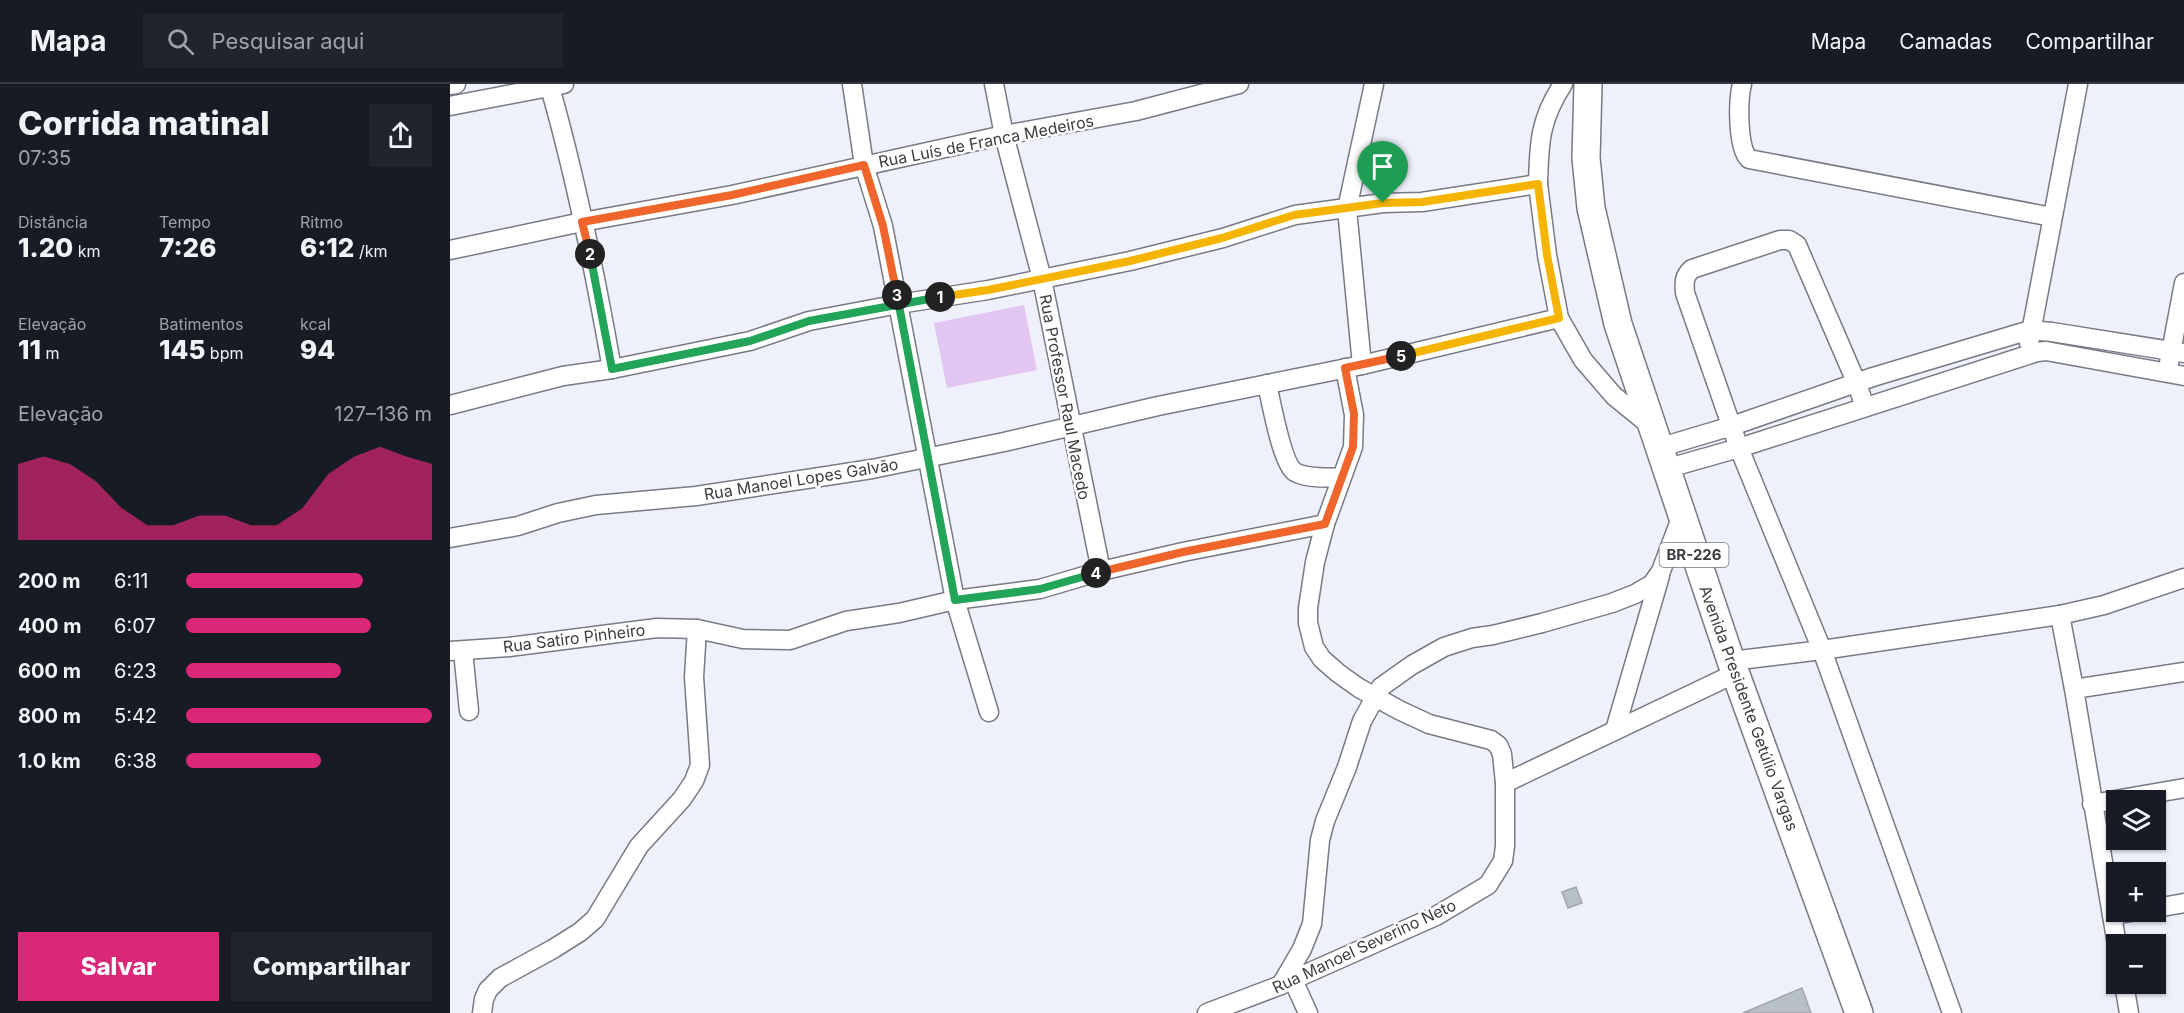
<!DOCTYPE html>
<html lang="pt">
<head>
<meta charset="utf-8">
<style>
	body { margin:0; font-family:Inter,sans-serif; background:#20242c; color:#f1f3f6; height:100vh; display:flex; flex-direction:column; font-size:22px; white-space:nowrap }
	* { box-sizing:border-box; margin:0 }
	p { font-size:20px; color:#9ea1a6 }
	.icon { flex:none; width:33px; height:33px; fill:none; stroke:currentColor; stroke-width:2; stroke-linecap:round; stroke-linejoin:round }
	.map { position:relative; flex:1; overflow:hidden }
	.drawer { display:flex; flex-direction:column; background:#171b24; width:450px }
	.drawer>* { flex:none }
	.buttons { position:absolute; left:1656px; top:706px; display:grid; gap:12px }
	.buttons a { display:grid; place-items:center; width:60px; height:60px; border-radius:0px; background:#171b24; box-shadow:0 2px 4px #0004; font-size:30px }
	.pin { position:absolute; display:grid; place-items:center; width:51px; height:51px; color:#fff; margin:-62px -26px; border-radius:50% 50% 50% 0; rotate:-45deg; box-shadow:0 0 6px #0007 }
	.pin .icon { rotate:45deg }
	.km { position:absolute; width:30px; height:30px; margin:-15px; border-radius:50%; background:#222; color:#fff; font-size:16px; line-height:30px; text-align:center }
	.round { display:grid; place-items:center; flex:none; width:63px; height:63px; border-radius:0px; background:#20242c }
	.headline { display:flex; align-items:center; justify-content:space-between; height:102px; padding:0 18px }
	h1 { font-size:33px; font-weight:800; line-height:45px }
	.stats { display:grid; grid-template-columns:repeat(3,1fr); gap:9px; height:102px; padding:6px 18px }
	.stats div { display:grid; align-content:center }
	.stats b { font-size:26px; font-weight:800 }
	.stats small { font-size:16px; font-weight:400 }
	.stats p { font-size:16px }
	.chart { height:168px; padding:12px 18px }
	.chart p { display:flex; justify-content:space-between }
	.chart svg { width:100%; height:108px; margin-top:6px; fill:#db2777; opacity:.7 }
	.cta { display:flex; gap:12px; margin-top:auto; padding:12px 18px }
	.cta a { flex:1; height:69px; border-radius:0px; background:#db2777; color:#fff; font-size:24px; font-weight:800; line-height:69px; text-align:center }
	.cta a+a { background:#20242c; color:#f1f3f6 }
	ul { padding:0 18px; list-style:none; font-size:20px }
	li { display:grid; grid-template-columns:96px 72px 1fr; align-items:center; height:45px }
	li i { height:15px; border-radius:8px; background:#db2777 }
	header { display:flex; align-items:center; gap:36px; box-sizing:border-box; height:84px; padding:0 30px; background:#171b24; border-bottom:2px solid #363941 }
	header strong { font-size:28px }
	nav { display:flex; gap:33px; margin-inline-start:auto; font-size:21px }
	.search { width:420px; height:54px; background:#20242c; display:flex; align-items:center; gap:15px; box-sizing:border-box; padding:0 21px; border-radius:0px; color:#9ea1a6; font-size:22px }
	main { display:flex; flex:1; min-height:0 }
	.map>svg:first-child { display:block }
</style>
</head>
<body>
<header>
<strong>Mapa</strong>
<div class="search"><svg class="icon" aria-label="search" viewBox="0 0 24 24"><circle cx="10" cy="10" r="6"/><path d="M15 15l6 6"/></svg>Pesquisar aqui</div>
<nav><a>Mapa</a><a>Camadas</a><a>Compartilhar</a></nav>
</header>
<main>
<section class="drawer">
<div class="headline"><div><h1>Corrida matinal</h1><p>07:35</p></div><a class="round"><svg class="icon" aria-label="share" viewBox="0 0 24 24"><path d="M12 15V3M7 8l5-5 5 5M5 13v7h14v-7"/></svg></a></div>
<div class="stats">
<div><p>Distância</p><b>1.20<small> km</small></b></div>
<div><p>Tempo</p><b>7:26</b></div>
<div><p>Ritmo</p><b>6:12<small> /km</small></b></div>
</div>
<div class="stats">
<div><p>Elevação</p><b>11<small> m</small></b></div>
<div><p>Batimentos</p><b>145<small> bpm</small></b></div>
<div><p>kcal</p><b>94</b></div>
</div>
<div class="chart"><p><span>Elevação</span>127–136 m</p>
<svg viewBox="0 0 160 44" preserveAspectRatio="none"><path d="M0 44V13L10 10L20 13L30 20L40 31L50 38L60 38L70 34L80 34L90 38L100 38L110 31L120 17L130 10L140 6L150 10L160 13V44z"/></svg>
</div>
<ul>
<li><b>200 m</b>6:11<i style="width:72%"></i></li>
<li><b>400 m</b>6:07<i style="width:75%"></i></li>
<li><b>600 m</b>6:23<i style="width:63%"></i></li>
<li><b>800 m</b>5:42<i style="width:100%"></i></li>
<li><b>1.0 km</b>6:38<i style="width:55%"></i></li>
</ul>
<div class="cta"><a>Salvar</a><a>Compartilhar</a></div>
</section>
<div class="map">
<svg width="1734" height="929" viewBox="0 0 1734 929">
	<rect width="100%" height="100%" fill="#eef0fc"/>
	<!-- green -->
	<path fill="#e2c5f0" d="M574,221L587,286L497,304L484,239Z"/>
	<!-- building -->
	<g fill="#b9bfc9" stroke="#a1a7b1" stroke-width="1.5">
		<path d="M1126,803L1132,819L1118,824L1112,808Z"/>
		<path d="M1352,904L1361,929H1293Z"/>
	</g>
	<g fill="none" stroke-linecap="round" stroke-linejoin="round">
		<defs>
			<g id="minor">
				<path d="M99,0C126,93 145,189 162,285"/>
				<path d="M402,0L414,81L433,142L505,516L539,628"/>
				<path d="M544,0L554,51L592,195L651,487"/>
				<path d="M1292,0C1288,16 1287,63 1299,75L1602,133"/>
				<path d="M0,1L6,0"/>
				<path d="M0,22L114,0"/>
				<path d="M1088,100L1097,171L1109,234L1133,276L1164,312L1201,342"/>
				<path d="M0,166L132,138L282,111L554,51L686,27L789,0"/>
				<path d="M1579,259L1628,0"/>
				<path d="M1719,279L1734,199"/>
				<path d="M912,281L897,125L924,0"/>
				<path d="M817,300C821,317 832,380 845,388C857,395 877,393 891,394"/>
				<path d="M0,321L113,292L162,285L300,257L359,237L449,220L538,206L680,177L773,154L845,131L933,119L972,118L1088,100C1089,58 1090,35 1113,0"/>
				<path d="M1415,323L1407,300L1347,161L1339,156H1330L1242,185C1234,192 1234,198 1235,209L1289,364L1372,566L1502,929"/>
				<path d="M1208,364L1282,342L1423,293L1580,246L1602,248L1734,269"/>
				<path d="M1215,385L1289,364L1587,268L1596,267L1734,292"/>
				<path d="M0,454L68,442L108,429L146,421L246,412L422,385L554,358L708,322L912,281L1109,234"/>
				<path d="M1610,531L1624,605L1667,861"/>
				<path d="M0,567L59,563L207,544L247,545L293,555L340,556L396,537L449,529L505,516L590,505L651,487L733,468L875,440"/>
				<path d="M13,567L19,627"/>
				<path d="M1281,577L1372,566L1610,531L1654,521L1734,494"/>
				<path d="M1624,605L1734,588"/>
				<path d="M1165,646L1210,492"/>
				<path d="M1055,699L1286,589"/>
				<path d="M1642,720L1734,704"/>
				<path d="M1706,824L1734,819"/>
				<path d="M1662,831L1681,828"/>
				<path d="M843,896L858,929"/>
				<path d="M1674,900L1679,929"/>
				<path d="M831,901L852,865L862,840L870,756L875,737L897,683L912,637L931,603L962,581L994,563L1022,554L1043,551L1092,539L1162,519L1185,510L1202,500L1211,487L1231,434"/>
				<path d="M32,929L34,915L38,906L50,894L103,865L130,848L145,835L189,762L232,715L244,697L250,681L244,593L247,545"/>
				<path d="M757,929L831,901L986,832L1038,801L1053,777L1055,762V699L1052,670L1048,661L1041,656L979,640L949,626L909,604L888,589L872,575L864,563L858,539V524L865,478L875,440L903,363L904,331L895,284"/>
			</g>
			<path id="highway" d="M1138,0L1136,74L1141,124L1168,240L1281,577L1409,929"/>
		</defs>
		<!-- minor casing -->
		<use href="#minor" stroke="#787a84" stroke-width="21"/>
		<!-- highway casing -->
		<use href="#highway" stroke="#787a84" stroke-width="30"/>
		<!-- minor -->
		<use href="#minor" stroke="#fff" stroke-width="18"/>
		<!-- highway -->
		<use href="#highway" stroke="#fff" stroke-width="27"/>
	</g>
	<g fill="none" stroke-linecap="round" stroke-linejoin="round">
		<defs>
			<path id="split-1" d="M490,213L538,206L680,177L772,154L844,131L933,119"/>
			<path id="split-2" d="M140,170L162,285L300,257L359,237L490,213"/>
			<path id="split-3" d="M140,170L132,138L282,111L414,81L433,142L447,211"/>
			<path id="split-4" d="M447,211L505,516L590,505L646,489"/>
			<path id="split-5" d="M646,489L733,468L875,440L903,363L904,330L895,284L951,272"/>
			<path id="split-6" d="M933,119L972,118L1088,100L1097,171L1109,234L951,272"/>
		</defs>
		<!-- split-1 casing -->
		<use href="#split-1" stroke="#fff" stroke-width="12"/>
		<!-- split-2 casing -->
		<use href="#split-2" stroke="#fff" stroke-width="12"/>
		<!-- split-3 casing -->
		<use href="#split-3" stroke="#fff" stroke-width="12"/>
		<!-- split-4 casing -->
		<use href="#split-4" stroke="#fff" stroke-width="12"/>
		<!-- split-5 casing -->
		<use href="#split-5" stroke="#fff" stroke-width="12"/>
		<!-- split-6 casing -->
		<use href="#split-6" stroke="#fff" stroke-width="12"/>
		<!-- split-1 -->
		<use href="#split-1" stroke="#f5b400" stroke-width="8"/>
		<!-- split-2 -->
		<use href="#split-2" stroke="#22a559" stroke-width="8"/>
		<!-- split-3 -->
		<use href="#split-3" stroke="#f0652b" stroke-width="8"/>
		<!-- split-4 -->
		<use href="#split-4" stroke="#22a559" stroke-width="8"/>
		<!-- split-5 -->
		<use href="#split-5" stroke="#f0652b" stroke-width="8"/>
		<!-- split-6 -->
		<use href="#split-6" stroke="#f5b400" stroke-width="8"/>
	</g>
	<g text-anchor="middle" stroke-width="5" stroke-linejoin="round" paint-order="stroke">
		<!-- shield labels -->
		<rect fill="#fff" stroke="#767679" stroke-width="1.5" x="1209.5" y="459" width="69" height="24" rx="4.5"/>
		<g font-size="15" font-weight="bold" fill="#3b3c40">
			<text x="1244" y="476">BR-226</text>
		</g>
		<!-- street labels -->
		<g font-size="16" fill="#3b3c40" stroke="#fff">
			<text transform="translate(536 57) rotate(-11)" y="6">Rua Luís de Franca Medeiros</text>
			<text transform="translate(615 313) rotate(79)" y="6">Rua Professor Raul Macedo</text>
			<text transform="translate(351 395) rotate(-9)" y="6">Rua Manoel Lopes Galvão</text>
			<text transform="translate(124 554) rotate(-7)" y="6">Rua Satiro Pinheiro</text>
			<text transform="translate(1299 624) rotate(70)" y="6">Avenida Presidente Getúlio Vargas</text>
			<text transform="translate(914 862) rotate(-25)" y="6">Rua Manoel Severino Neto</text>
		</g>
	</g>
</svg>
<div class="buttons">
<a><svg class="icon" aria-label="layers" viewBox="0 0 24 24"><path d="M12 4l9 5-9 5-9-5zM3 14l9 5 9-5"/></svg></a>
<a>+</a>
<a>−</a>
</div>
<div class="pin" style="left:933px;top:119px;background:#1e9e55"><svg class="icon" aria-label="arrive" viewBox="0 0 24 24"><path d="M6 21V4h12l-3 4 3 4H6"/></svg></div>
<b class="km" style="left:490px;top:213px">1</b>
<b class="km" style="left:140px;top:170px">2</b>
<b class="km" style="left:447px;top:211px">3</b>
<b class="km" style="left:646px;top:489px">4</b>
<b class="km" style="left:951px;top:272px">5</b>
</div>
</main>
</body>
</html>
